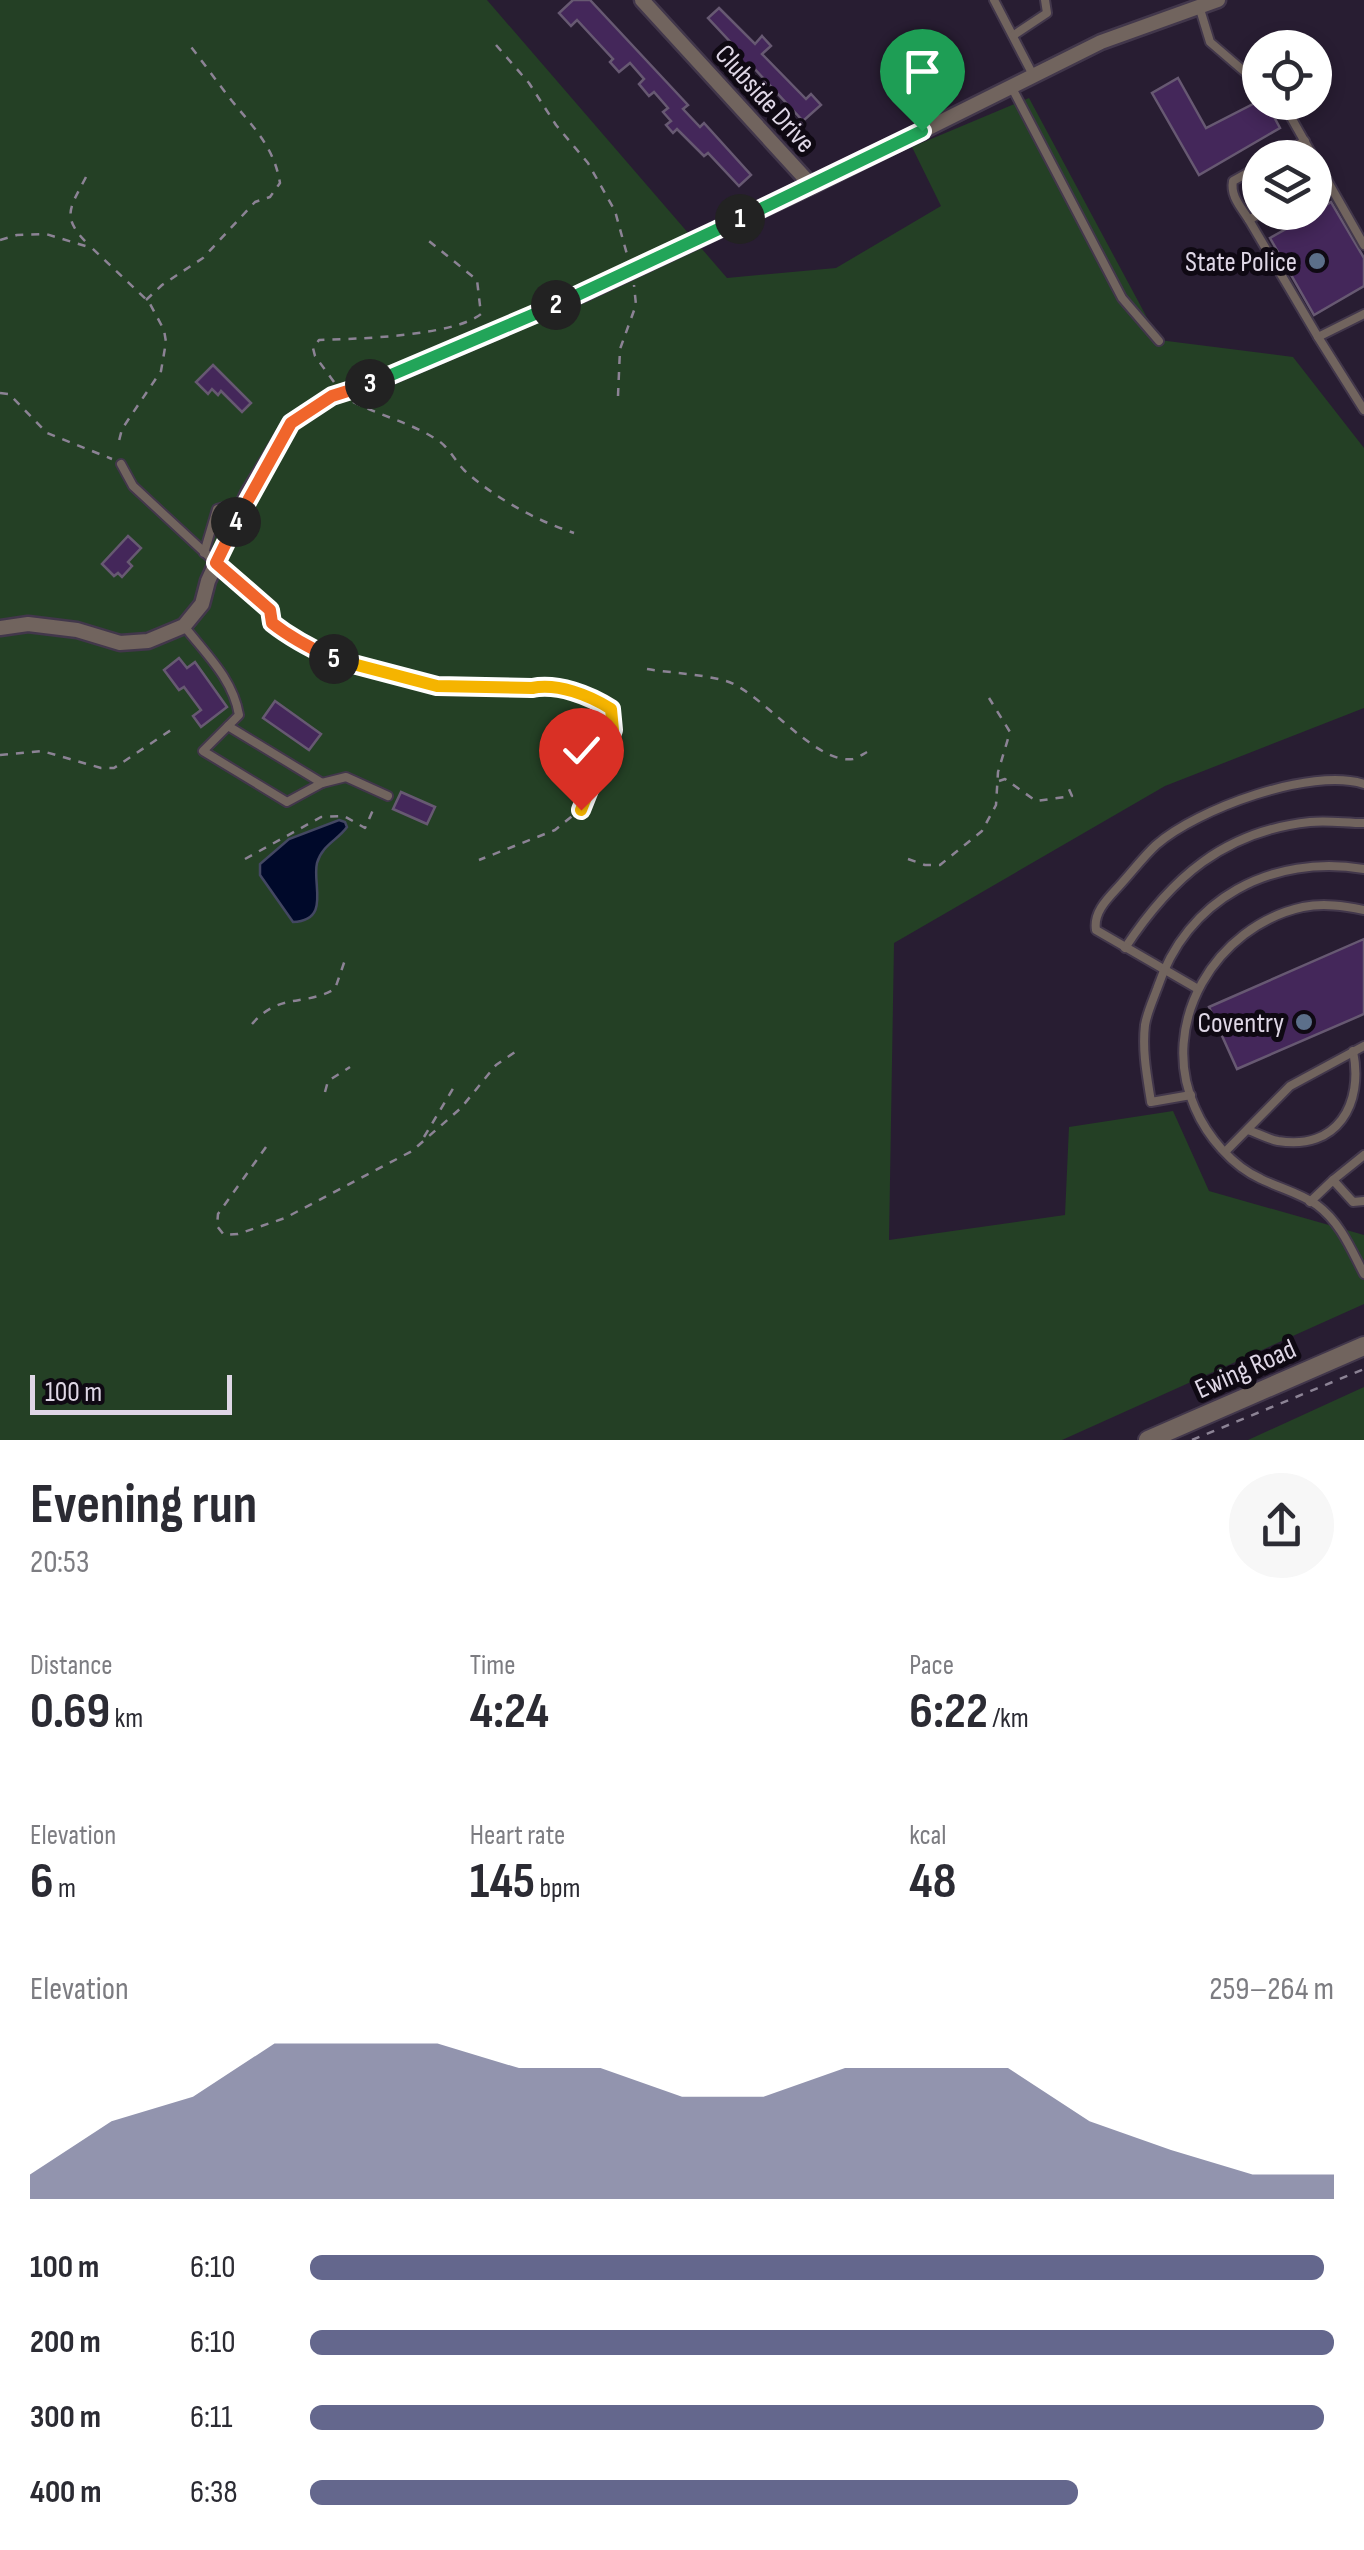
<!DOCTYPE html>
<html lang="en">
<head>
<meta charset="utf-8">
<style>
	body { margin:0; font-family:"Sofia Sans Condensed",sans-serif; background:#f7f7f7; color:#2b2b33; height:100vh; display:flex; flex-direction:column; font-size:38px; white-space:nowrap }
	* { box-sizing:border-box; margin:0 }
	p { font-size:32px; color:#7c7c81 }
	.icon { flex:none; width:55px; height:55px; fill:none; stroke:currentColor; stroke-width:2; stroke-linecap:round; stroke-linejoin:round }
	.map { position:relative; height:1440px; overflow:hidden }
	.side { display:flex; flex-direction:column; background:#fff; flex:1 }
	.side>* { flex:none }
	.controls { position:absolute; left:1242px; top:30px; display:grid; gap:20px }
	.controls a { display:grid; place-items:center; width:90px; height:90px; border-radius:50%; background:#fff; box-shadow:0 5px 15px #0003; font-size:50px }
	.scale { position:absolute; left:30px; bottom:25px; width:202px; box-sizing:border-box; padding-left:10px; border:5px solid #dfd7e6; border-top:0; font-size:28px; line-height:35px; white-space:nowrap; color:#dfd7e6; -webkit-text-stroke:8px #0f0913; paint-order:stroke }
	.pin { position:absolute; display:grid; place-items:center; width:85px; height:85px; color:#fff; margin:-102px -42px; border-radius:50% 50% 50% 0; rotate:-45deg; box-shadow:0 0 10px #0007 }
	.pin .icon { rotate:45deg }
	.km { position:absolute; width:50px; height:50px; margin:-25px; border-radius:50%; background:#222; color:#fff; font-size:28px; line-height:50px; text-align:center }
	.round { display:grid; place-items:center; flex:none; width:105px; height:105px; border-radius:52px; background:#f7f7f7 }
	.headline { display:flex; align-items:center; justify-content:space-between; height:170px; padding:0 30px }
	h1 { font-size:55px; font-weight:700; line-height:75px }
	.figures { display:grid; grid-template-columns:repeat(3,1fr); gap:15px; height:170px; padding:10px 30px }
	.figures div { display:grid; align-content:center }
	.figures b { font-size:50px; font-weight:700 }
	.figures small { font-size:28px; font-weight:400 }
	.figures p { font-size:28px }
	.chart { height:280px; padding:20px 30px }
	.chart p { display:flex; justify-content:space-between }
	.chart svg { width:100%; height:180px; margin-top:10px; fill:#64678d; opacity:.7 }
	ul { padding:0 30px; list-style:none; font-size:32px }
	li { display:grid; grid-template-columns:160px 120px 1fr; align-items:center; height:75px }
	li i { height:25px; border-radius:12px; background:#64678d }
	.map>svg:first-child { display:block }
</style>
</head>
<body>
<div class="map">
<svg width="1364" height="1440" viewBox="0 0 1364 1440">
	<rect width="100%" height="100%" fill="#281d32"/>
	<!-- green -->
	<g fill="#244025">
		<path d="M0,0H487L727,278L836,268L941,206L912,147L1029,98L1159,340L1293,357L1364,448V708L1165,786L894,943L889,1240L1065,1215L1069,1127L1173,1111L1209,1191L1364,1235V1304L1062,1440H0Z"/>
		<path d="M1364,1387V1440H1248Z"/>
	</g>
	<!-- water -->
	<path fill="#00092a" stroke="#434762" stroke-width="2.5" d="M339,820L345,822L347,827C338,840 322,845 317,863C312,885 331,920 293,922L260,875V864L289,839Z"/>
	<!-- building -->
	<g fill="#44275a" stroke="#675972" stroke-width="2.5">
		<path d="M573,0H590L688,105L683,109L700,127L704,123L751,175L739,186L708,153L704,156L677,129L673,133L666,125L671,121L663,112L668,108L654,92L649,96L639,84L644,79L630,63L619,72L610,62L613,59L577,20L571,26L559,13Z"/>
		<path d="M719,8L755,44L762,36L771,46L762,54L806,99L811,94L821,105L803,121L751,65L747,68L737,58L740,55L733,49L735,47L708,18Z"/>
		<path d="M1178,78L1206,128L1257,102H1266L1280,128L1199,175L1152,93Z"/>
		<path d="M1331,202L1364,258V286L1314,315L1270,238L1293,225L1290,219L1302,212H1315Z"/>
		<path d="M213,365L251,403L242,412L221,391L218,395L212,389L208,394L196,382Z"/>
		<path d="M128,536L141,548L128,562L132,566L122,577L118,573L114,576L102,564Z"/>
		<path d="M179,658L187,668L195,662L227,707L201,727L193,716L201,710L184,687L179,690L164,670Z"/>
		<path d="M275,701L321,734L309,750L263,718Z"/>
		<path d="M401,792L435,807L427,824L393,809Z"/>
		<path d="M1364,939V1014L1237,1069L1209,1007Z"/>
	</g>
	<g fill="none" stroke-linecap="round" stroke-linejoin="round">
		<defs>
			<g id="service">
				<path d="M994,0L1033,75"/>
				<path d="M1199,6L1210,42L1260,85"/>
				<path d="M1014,35L1047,13L1045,0"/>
				<path d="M1011,86L1122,298L1159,341"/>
				<path d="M1278,102L1288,112L1314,158"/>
				<path d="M1275,158L1305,141"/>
				<path d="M1315,159L1364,245"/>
				<path d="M1262,212L1249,220L1318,337L1364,314"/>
				<path d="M1249,220C1241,207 1230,196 1233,181L1260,166"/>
				<path d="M1318,337L1364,410"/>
				<path d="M121,464L133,486L216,563"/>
				<path d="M204,553L217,509L224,507L235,520"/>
				<path d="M184,626C206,654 233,679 239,715L228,726L322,783L346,777L388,796"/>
				<path d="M228,726L203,751L287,802L322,783"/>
				<path d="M1364,910C1344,906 1324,903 1303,907C1216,926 1157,1023 1195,1108C1207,1136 1232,1166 1261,1179C1279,1188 1300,1193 1317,1205C1340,1222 1351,1249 1364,1274"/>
				<path d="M1125,948C1171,878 1224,831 1310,822C1327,820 1346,823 1364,823"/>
				<path d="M1198,989L1096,930C1093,912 1108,898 1120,885C1132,872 1143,857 1156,845C1197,809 1311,767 1364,784"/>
				<path d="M1191,1095L1151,1102C1147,1076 1142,1051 1145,1025C1147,1013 1153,1000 1157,989C1187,898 1272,854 1364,869"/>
				<path d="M1248,1130C1257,1133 1268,1139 1278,1141C1337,1151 1364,1104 1353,1051"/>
				<path d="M1225,1152L1290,1086L1364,1046"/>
				<path d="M1333,1180L1364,1155"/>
				<path d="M1310,1202L1333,1180L1353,1202L1364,1201"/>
			</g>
			<g id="minor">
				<path d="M642,0L812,186"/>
				<path d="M0,628L28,624L77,630L120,643L148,641L184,626L202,604L208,581L248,494L291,423L332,396L386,378L589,291L812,186L1101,42L1218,0"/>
			</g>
			<path id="tertiary" d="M1148,1440L1364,1346"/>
		</defs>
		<!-- service casing -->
		<use href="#service" stroke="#42374b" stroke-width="12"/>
		<!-- minor casing -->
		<use href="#minor" stroke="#42374b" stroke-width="19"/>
		<!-- tertiary casing -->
		<use href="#tertiary" stroke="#42374b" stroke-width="22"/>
		<!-- path -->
		<g stroke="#8c8395" stroke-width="2.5" stroke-dasharray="8 8" stroke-linecap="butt">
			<path d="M496,45L529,83L556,125L588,163L615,211L628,258"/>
			<path d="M86,177C70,208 60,217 89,245"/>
			<path d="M0,240L17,235L46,234L92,248L149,302L164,330L166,342L161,371L122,429L118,445"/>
			<path d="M146,300L162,285L203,258L255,202L270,197L280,183C274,147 254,128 232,101C217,82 203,62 188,43"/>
			<path d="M334,382L315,356L313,348L319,340C356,339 454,336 481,314L477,280L429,241"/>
			<path d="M0,393L9,394L47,433L112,459"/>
			<path d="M618,396L620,349L636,305L634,285"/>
			<path d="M353,402C381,416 412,423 439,441C450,449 455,461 465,471C495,498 535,520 574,533"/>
			<path d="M229,573L270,610L272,623C316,660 403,686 460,689C513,691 564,678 611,709L613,731L581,809L555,830L479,860"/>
			<path d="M647,669C672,673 701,674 726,681C762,692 815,765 853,759C858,758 863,754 867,752"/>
			<path d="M0,755L42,751L101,768H114L174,728"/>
			<path d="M999,781L1005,779L1036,801L1072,796L1068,787"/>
			<path d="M245,859L321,817L344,816L365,828L373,810"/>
			<path d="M908,859L925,865H940L982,831L996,805L998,772L1010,732L989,698"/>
			<path d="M252,1024C280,992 303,1007 335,989L346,957"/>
			<path d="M325,1092L328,1081L350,1067"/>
			<path d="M424,1137L454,1087"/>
			<path d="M266,1147L218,1214L217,1226L224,1235L238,1234L285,1218L412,1151L461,1108L496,1065L515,1052"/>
			<path d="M1192,1440L1364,1369"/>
		</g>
		<!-- service -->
		<use href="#service" stroke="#71645e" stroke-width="8"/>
		<!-- minor -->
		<use href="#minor" stroke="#71645e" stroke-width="14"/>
		<!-- tertiary -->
		<use href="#tertiary" stroke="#71645e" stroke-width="18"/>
	</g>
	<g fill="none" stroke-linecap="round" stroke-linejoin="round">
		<defs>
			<path id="split-1" d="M740,219L922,131"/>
			<path id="split-2" d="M556,305L740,219"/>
			<path id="split-3" d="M370,384L556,305"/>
			<path id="split-4" d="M236,522L291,423L332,396L370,384"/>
			<path id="split-5" d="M236,522L216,563L270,610L272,623C291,638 312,649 334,659"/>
			<path id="split-6" d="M334,659L437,686L532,688"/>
			<path id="split-7" d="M532,688C558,683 589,695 611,709L613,730L581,810"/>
		</defs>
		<!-- split-1 casing -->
		<use href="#split-1" stroke="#fff" stroke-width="20"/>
		<!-- split-2 casing -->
		<use href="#split-2" stroke="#fff" stroke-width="20"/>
		<!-- split-3 casing -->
		<use href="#split-3" stroke="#fff" stroke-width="20"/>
		<!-- split-4 casing -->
		<use href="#split-4" stroke="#fff" stroke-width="20"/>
		<!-- split-5 casing -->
		<use href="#split-5" stroke="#fff" stroke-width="20"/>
		<!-- split-6 casing -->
		<use href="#split-6" stroke="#fff" stroke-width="20"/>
		<!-- split-7 casing -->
		<use href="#split-7" stroke="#fff" stroke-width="20"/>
		<!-- split-1 -->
		<use href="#split-1" stroke="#22a559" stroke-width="12"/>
		<!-- split-2 -->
		<use href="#split-2" stroke="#22a559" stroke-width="12"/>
		<!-- split-3 -->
		<use href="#split-3" stroke="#22a559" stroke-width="12"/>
		<!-- split-4 -->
		<use href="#split-4" stroke="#f0652b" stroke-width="12"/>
		<!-- split-5 -->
		<use href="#split-5" stroke="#f0652b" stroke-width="12"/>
		<!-- split-6 -->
		<use href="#split-6" stroke="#f5b400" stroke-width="12"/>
		<!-- split-7 -->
		<use href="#split-7" stroke="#f5b400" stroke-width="12"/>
	</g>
	<!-- markers -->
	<g fill="#5c6f8a" stroke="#0f0913" stroke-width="4">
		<circle cx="1317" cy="261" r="10"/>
		<circle cx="1304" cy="1022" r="10"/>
	</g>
	<g text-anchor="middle" stroke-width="10" stroke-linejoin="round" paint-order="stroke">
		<!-- street labels -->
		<g font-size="28" fill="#dfd7e6" stroke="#0f0913">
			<text transform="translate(766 98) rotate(48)" y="10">Clubside Drive</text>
			<text transform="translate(1245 1368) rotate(-24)" y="10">Ewing Road</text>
		</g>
		<!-- poi labels -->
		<g font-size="28" fill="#dfd7e6" stroke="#0f0913" text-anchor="end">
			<text x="1297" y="271">State Police</text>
			<text x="1284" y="1032">Coventry</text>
		</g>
	</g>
</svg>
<div class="controls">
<a><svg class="icon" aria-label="locate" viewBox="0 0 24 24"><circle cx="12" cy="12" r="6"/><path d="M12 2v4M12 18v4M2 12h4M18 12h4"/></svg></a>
<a><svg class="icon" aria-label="layers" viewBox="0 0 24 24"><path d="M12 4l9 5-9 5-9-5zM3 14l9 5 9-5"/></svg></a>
</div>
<div class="scale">100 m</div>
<div class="pin" style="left:922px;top:131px;background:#1e9e55"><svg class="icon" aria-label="arrive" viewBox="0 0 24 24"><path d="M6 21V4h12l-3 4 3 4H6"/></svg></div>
<div class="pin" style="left:581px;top:810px;background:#d93025"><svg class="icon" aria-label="check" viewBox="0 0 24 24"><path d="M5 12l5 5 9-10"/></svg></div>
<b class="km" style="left:740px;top:219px">1</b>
<b class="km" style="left:556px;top:305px">2</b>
<b class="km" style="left:370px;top:384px">3</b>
<b class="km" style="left:236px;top:522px">4</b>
<b class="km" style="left:334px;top:659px">5</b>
</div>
<section class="side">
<div class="headline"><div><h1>Evening run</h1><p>20:53</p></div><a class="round"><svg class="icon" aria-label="share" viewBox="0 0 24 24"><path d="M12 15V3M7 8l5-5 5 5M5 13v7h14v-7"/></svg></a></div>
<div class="figures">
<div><p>Distance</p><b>0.69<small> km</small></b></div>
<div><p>Time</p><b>4:24</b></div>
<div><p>Pace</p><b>6:22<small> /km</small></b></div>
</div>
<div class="figures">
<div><p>Elevation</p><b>6<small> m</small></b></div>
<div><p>Heart rate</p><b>145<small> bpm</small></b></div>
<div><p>kcal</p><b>48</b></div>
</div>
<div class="chart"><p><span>Elevation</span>259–264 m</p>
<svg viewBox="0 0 160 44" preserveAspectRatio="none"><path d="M0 44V38L10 25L20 19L30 6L40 6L50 6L60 12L70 12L80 19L90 19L100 12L110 12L120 12L130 25L140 32L150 38L160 38V44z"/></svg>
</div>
<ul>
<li><b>100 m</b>6:10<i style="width:99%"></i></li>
<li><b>200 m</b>6:10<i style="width:100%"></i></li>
<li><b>300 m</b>6:11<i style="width:99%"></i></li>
<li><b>400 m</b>6:38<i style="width:75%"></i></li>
</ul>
</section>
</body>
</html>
